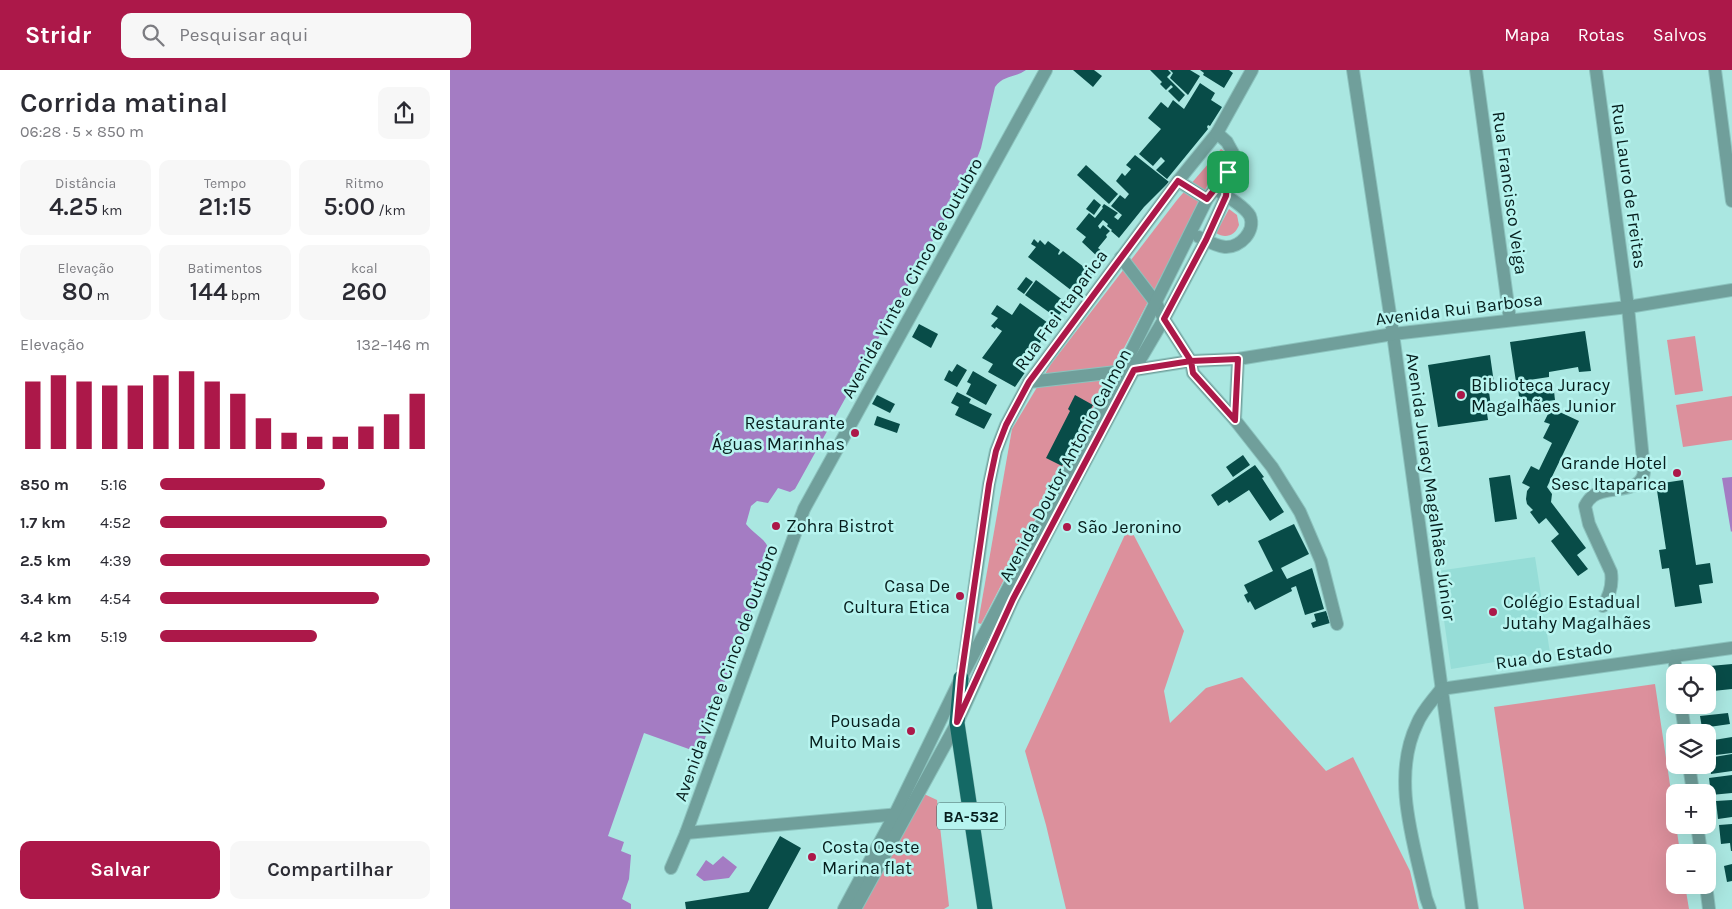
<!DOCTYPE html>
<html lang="pt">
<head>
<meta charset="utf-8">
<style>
	body { margin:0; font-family:Karla,sans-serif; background:#f7f7f7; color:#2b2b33; height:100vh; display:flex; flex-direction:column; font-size:19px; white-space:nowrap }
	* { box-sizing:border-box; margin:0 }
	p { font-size:16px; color:#7c7c81 }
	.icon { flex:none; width:28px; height:28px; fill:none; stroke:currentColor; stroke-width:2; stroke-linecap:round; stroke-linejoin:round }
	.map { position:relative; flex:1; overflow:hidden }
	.side { display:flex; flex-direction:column; background:#fff; width:450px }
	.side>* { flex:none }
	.buttons { position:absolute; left:1216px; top:594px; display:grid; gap:10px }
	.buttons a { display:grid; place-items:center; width:50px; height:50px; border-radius:10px; background:#fff; box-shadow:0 5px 20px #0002; font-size:25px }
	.pin { position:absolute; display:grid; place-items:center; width:42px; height:42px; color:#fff; margin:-21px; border-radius:10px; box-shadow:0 2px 8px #0006 }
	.round { display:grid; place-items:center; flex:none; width:52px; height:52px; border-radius:10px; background:#f7f7f7 }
	.headline { display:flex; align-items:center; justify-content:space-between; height:85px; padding:0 20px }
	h1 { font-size:28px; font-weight:600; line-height:38px }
	.figures { display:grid; grid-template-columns:repeat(3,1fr); gap:8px; height:85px; padding:5px 20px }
	.figures div { display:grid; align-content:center; border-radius:10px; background:#f7f7f7; text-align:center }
	.figures b { font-size:25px; font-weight:600 }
	.figures small { font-size:14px; font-weight:400 }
	.figures p { font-size:14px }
	.chart { height:140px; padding:10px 20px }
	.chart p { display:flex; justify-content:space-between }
	.chart svg { width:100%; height:90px; margin-top:5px; stroke:#ac1849; stroke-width:6 }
	.primary-button { display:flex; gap:10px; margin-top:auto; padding:10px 20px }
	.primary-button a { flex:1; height:58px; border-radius:10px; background:#ac1849; color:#fff; font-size:20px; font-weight:600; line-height:58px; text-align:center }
	.primary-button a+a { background:#f7f7f7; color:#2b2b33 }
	ul { padding:0 20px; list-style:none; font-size:16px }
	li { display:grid; grid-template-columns:80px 60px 1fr; align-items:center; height:38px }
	li i { height:12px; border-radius:6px; background:#ac1849 }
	header { display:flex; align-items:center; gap:30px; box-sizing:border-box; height:70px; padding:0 25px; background:#ac1849; color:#fff }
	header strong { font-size:24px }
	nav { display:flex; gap:28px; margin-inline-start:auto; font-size:18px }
	.search { width:350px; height:45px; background:#f7f7f7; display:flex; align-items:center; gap:12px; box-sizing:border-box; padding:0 18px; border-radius:10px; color:#7c7c81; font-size:19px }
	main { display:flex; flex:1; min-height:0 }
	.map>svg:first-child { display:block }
</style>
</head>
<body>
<header>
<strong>Stridr</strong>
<div class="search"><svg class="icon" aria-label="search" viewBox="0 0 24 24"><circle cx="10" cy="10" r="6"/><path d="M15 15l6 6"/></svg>Pesquisar aqui</div>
<nav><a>Mapa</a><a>Rotas</a><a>Salvos</a></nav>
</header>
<main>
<section class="side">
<div class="headline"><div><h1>Corrida matinal</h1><p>06:28 · 5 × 850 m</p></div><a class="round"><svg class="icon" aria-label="share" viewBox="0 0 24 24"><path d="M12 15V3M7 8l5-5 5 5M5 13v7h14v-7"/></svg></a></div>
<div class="figures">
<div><p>Distância</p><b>4.25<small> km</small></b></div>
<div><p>Tempo</p><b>21:15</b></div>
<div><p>Ritmo</p><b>5:00<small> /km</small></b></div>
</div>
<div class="figures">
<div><p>Elevação</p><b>80<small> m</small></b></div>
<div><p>Batimentos</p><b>144<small> bpm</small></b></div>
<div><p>kcal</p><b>260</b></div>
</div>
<div class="chart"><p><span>Elevação</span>132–146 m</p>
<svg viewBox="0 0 160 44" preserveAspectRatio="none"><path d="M5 44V11M15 44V8M25 44V11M35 44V13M45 44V13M55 44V8M65 44V6M75 44V11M85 44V17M95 44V29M105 44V36M115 44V38M125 44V38M135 44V33M145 44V27M155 44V17"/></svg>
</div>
<ul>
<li><b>850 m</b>5:16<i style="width:61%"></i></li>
<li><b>1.7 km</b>4:52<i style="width:84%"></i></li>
<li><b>2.5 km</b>4:39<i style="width:100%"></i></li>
<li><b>3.4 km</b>4:54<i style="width:81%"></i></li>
<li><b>4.2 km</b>5:19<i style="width:58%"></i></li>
</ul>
<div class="primary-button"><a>Salvar</a><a>Compartilhar</a></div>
</section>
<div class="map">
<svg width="1282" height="839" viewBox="0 0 1282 839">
	<rect width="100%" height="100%" fill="#aae7e1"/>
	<!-- built -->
	<path fill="#96ddd7" d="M1085,487L1100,583L1001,599L987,501Z"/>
	<!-- green -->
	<g fill="#dc909c">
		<path d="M771,79L774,81L744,143L531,554L528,553L562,359L601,294L727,130Z"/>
		<path d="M779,139L787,145L789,155C785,166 775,169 766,163Z"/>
		<path d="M1245,266L1253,321L1225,325L1217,270Z"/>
		<path d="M1282,326V370L1233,377L1226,335Z"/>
		<path d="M679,456L734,561L714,621L720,653L756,618L792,607L876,701L903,687L960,801L969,839H616L596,755L575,681Z"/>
		<path d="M1205,614L1230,782H1225V815H1235L1239,839H1074L1044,637Z"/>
		<path d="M474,724L487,730L499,836L494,839H411Z"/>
	</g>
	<!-- water -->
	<g fill="#a47cc3">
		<path d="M0,0H576C565,8 553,5 545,17L531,78L524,96L345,419L340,422L328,418L318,433L307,431L301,436L296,454C310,471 323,469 318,496L274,613L250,683L194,663L158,766L174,772L171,781L181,785L179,809L172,829L181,834V839H0Z"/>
		<path d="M1282,407V461L1281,462L1272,408Z"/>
		<path d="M273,786L287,797L279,808L254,811L246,805L256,790L263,795Z"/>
	</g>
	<!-- building -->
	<g fill="#084c48">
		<path d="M623,0H644L652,6L643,17Z"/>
		<path d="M700,0H718L721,3L717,7L735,25L729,32L718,21L723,17L721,15L716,20L710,14L712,12Z"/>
		<path d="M720,0H740L750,6L738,25L720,8L723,3Z"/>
		<path d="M750,0H779L783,3L774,18L753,5L754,3Z"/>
		<path d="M750,13L765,23L761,30L772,37L760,56L758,55L757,57L758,59L717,109L706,100L715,91L711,87L703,96L689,84L711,59L698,48L711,32L718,38L723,30L734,39Z"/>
		<path d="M685,85L719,112L694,137L669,168L661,161L662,160L657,156L658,154L653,150L648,156L650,159L653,155L660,161L656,165L657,167L648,178L655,184L650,189L632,172L636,167L626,159L639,143L645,148L653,138L652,137L654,134L668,143L664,147L668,150L672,145L661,136L670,125L675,129L679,124L666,111L672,103L675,106L681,99L676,95Z"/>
		<path d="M636,95L668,124L659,134L627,105Z"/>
		<path d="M644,129L651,135L644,145L636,139Z"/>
		<path d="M584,169L588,173L590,170L595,175L598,171L610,180L608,184L609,185L613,181L643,204L633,214L636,217L630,224L628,222L626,224L578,187L586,177L581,174Z"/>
		<path d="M576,207L583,212L574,224L567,219Z"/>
		<path d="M586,210L618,234L607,248L575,225Z"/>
		<path d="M570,233L601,255L578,292L579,293L574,300L576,301L565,317L538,302L543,294L532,288L552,261L546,257L545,259L541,256L548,248L541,244L547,235L562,245Z"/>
		<path d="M469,254L488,264L481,278L462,267Z"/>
		<path d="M1135,261L1141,301L1129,302L1128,297L1099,302V307L1066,312L1060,272Z"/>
		<path d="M1040,285L1044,313L1038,314L1041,337H1036L1038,350L988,357L978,295Z"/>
		<path d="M507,294L517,300L507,317L494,310L499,300L502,302Z"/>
		<path d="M523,301L547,315L536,335L516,324L521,314L517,312Z"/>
		<path d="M1103,313L1105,330L1070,335L1068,318Z"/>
		<path d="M507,322L521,329L519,333L542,344L534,359L505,345L509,337L501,333Z"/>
		<path d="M427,325L445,334L440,343L422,334Z"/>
		<path d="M625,325L643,335L612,396L596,388L620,341L618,339Z"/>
		<path d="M1101,338L1129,351L1097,417L1102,424L1101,432L1136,478L1127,485L1138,499L1128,506L1101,471L1109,464L1096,448L1089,454L1080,442L1083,440L1077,434L1076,429L1077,421L1080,417L1072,413L1081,396L1089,400L1102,373L1093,368L1100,354L1094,352Z"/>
		<path d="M427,346L450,354L447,363L424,355Z"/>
		<path d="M793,385L800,395L783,407L776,397Z"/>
		<path d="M805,395L814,407L812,408L834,442L820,451L799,420L779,433L777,430L768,436L761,425Z"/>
		<path d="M1060,405L1067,449L1045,452L1039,408Z"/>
		<path d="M1233,410L1246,495L1260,493L1263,513L1249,515L1252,533L1225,537L1219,498L1212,499L1209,480L1216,479L1206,414Z"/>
		<path d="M844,454L859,484L831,498L837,509L862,498L874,539L855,545L846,516L841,518L842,521L805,540L800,531L798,533L794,525L798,523L794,515L823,501L808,471Z"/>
		<path d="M876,541L880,553L863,558L861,553L866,551L864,544Z"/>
		<path d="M1282,594V619L1263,621L1260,596Z"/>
		<path d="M1278,643L1280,654L1252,658L1250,646Z"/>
		<path d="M1282,667V683L1258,686V671Z"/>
		<path d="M1282,684V701L1261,704L1258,688Z"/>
		<path d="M1282,705V723L1261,725L1259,708Z"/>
		<path d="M1282,730V747L1268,749L1266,731Z"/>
		<path d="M1282,754V781H1281L1280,773L1271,774L1269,755Z"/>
		<path d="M330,766L351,778L318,839H236L235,832L299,822Z"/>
		<path d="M1282,794V811L1277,812L1274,796Z"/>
	</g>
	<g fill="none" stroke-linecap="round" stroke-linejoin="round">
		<defs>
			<g id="minor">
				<path d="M903,0L943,264L1022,839"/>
				<path d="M1026,0L1060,250"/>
				<path d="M1146,0L1178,237L1194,400C1194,425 1157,415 1143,426C1140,428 1137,432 1135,436L1139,454L1161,502C1163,515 1160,525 1153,536"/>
				<path d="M1265,0L1282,131"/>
				<path d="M728,111L757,129"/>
				<path d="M749,167C757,171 766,176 775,177C790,178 806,161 800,146C796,138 777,126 770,122"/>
				<path d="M671,187L706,233L714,249L741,291L743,303L785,350L822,397L850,442L871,491L887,554"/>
				<path d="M579,312L684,300L741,291L788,289L943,264L1178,237L1282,220"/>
				<path d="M785,350L788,289"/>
				<path d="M1224,586L1226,602"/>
				<path d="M513,599L539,414L546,381L556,355L579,312L728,111L767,63L802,0"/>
				<path d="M1231,635L1235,662"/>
				<path d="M1239,695L1243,722"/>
				<path d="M1247,755L1251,782"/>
				<path d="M236,763L450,744"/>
				<path d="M221,798L236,763L354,439L596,0"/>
				<path d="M1256,815L1259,839"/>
				<path d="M394,839L445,744L511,608L671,302L757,129L778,102"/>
				<path d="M405,839L507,653L563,529L607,445L684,300L714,249L756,170L776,126L783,83L777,72L767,63"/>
				<path d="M980,839L976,828C964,773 941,708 967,654C972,641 983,630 991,619L1282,578"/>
			</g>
			<path id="major" d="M511,608L507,653L535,839"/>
		</defs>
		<!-- minor casing -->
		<use href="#minor" stroke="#8cc3be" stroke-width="14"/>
		<!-- major casing -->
		<use href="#major" stroke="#8cc3be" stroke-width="16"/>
		<!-- minor -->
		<use href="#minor" stroke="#709f9b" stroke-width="12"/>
		<!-- major -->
		<use href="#major" stroke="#146965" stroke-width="15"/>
	</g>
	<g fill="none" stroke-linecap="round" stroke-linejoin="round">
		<defs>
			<path id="route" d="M778,102L757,129L728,111L579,312L556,355L546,381L539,414L511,608L507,652L563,529L684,300L741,291L788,289L785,350L743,303L741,291L714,249L756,170L776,126L778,102"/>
		</defs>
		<!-- route casing -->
		<use href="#route" stroke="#fff" stroke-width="10"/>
		<!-- route -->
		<use href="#route" stroke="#ac1849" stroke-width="6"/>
	</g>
	<!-- markers -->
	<g fill="#ac1849" stroke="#b7f4ef" stroke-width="2">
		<circle cx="1011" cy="325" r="5"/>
		<circle cx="405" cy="363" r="5"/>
		<circle cx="1227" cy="403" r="5"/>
		<circle cx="326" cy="456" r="5"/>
		<circle cx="617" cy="457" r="5"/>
		<circle cx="510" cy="526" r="5"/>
		<circle cx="1043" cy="542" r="5"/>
		<circle cx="461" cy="661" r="5"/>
		<circle cx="362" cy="787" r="5"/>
	</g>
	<g text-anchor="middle" stroke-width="5" stroke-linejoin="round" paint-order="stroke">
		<!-- shield labels -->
		<rect fill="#b7f4ef" stroke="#3b5e5c" stroke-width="1" x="487" y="732.5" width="68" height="27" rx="4"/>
		<g font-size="16" font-weight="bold" fill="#061e1d">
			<text x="521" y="752">BA-532</text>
		</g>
		<!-- street labels -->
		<g font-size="18" fill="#061e1d" stroke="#b7f4ef">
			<text transform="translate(1179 116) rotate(82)" y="6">Rua Lauro de Freitas</text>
			<text transform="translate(1060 123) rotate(82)" y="6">Rua Francisco Veiga</text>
			<text transform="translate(462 208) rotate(-61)" y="6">Avenida Vinte e Cinco de Outubro</text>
			<text transform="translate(1009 239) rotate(-7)" y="6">Avenida Rui Barbosa</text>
			<text transform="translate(611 240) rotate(-54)" y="6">Rua Frei Itaparica</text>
			<text transform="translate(615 395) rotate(-62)" y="6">Avenida Doutor Antonio Calmon</text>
			<text transform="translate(981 417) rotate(82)" y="6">Avenida Juracy Magalhães Júnior</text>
			<text transform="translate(1104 585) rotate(-8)" y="6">Rua do Estado</text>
			<text transform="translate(276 603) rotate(-70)" y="6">Avenida Vinte e Cinco de Outubro</text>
		</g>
		<!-- poi labels -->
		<g font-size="18" fill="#061e1d" stroke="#b7f4ef" text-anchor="start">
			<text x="1021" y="321">Biblioteca Juracy<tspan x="1021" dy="21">Magalhães Junior</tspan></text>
			<text x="395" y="359" text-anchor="end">Restaurante<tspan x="395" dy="21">Águas Marinhas</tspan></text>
			<text x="1217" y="399" text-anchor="end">Grande Hotel<tspan x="1217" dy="21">Sesc Itaparica</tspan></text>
			<text x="336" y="462">Zohra Bistrot</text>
			<text x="627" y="463">São Jeronino</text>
			<text x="500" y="522" text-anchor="end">Casa De<tspan x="500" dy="21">Cultura Etica</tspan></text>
			<text x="1053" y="538">Colégio Estadual<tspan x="1053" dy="21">Jutahy Magalhães</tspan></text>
			<text x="451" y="657" text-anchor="end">Pousada<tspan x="451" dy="21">Muito Mais</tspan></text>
			<text x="372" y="783">Costa Oeste<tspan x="372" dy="21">Marina flat</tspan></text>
		</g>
	</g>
</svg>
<div class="buttons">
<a><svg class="icon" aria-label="locate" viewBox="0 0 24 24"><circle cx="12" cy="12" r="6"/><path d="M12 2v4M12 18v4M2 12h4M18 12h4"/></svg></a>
<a><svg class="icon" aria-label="layers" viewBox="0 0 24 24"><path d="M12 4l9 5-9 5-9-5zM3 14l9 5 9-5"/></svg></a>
<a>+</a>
<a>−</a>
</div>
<div class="pin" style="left:778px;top:102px;background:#1e9e55"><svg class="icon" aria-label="arrive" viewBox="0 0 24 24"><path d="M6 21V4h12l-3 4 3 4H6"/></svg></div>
</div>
</main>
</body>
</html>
